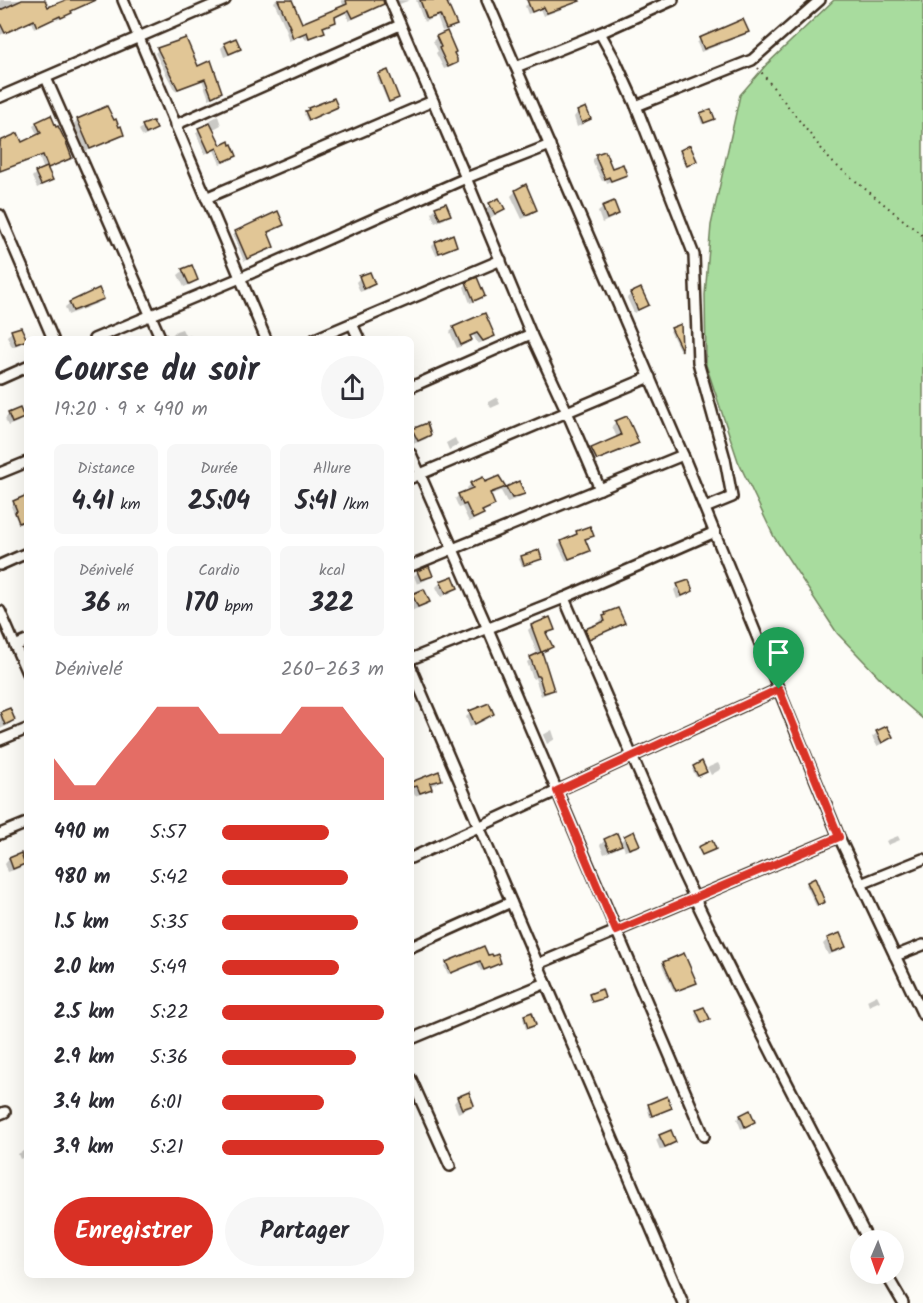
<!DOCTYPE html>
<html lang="fr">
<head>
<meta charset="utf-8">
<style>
	body { margin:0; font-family:Kalam,sans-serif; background:#f7f7f7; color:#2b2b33; height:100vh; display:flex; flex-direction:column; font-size:22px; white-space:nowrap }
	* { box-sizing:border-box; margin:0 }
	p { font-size:20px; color:#7c7c81 }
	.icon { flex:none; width:33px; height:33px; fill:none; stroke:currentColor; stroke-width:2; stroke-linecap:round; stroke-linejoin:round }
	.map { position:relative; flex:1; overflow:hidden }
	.drawer { position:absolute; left:24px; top:336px; width:390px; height:942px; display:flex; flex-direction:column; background:#fff; border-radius:9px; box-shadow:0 6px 24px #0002 }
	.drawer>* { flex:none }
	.needle { width:39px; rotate:182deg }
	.controls { position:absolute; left:850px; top:1230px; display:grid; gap:12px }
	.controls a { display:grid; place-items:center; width:54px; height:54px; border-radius:50%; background:#fff; box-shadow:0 6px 24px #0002; font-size:30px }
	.pin { position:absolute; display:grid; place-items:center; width:51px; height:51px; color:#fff; margin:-62px -26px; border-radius:50% 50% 50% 0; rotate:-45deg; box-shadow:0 0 6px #0007 }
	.pin .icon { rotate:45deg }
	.round { display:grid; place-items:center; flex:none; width:63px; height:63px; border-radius:32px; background:#f7f7f7 }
	.head { display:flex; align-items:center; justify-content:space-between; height:102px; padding:0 30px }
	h1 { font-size:33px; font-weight:600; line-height:45px }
	.figures { display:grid; grid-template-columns:repeat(3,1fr); gap:9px; height:102px; padding:6px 30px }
	.figures div { display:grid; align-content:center; border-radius:9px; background:#f7f7f7; text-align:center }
	.figures b { font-size:26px; font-weight:600 }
	.figures small { font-size:16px; font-weight:400 }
	.figures p { font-size:16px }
	.chart { height:168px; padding:12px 30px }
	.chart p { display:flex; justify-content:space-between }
	.chart svg { width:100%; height:108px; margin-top:6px; fill:#d93025; opacity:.7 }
	.cta { display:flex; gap:12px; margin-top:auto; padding:12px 30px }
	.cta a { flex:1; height:69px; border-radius:36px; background:#d93025; color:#fff; font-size:24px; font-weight:600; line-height:69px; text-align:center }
	.cta a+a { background:#f7f7f7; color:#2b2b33 }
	ul { padding:0 30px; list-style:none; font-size:20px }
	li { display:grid; grid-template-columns:96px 72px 1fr; align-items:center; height:45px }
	li i { height:15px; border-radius:8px; background:#d93025 }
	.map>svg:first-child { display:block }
</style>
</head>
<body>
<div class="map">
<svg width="923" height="1303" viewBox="0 0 923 1303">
	<rect width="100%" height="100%" fill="#fdfcf7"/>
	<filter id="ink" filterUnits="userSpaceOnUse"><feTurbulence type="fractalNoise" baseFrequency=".0167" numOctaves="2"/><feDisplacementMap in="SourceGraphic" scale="12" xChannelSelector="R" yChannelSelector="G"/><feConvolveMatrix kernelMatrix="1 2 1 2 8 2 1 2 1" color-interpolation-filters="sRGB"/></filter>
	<g filter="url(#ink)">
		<!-- green -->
		<path fill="#a8dc9e" stroke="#72835e" stroke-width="1.5" d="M834,0H923V719L901,700L837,633L774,537L738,461L706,365L705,295L711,225L740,95L766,65Z"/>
		<!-- shadow -->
		<g fill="#0003">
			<path d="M0,0H35L41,13L71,0H95L70,12L67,15L57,20L56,18L34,29L31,22L0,35Z"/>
			<path d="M276,0H291L302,24L344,7L341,0H376L378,5L375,9L349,21L346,13L333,18L335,21L331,25L322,28L323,32L319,35L306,40L303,35L289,41L286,32L287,31L274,2Z"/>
			<path d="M395,0H410L397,5Z"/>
			<path d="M416,0H444L455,25L452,28L442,31L437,17L424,22Z"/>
			<path d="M534,0H572L562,9L543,16L540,9L528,14L525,6Z"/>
			<path d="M747,31L744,35L701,52L697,43L700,40Z"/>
			<path d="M437,37L452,53L455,62L452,66L444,69L436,53L438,51L433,41Z"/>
			<path d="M185,40L197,68L221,92L218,95L209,99L202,80L175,91L155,53L158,50Z"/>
			<path d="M225,44L239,49L234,53L224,57L221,48Z"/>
			<path d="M379,75L398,98L396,100L388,103L377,77Z"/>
			<path d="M106,108L123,134L119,138L86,151L74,124L77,120Z"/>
			<path d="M309,109H334L307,121L304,114Z"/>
			<path d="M578,112L589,119L585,123L577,127L574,117Z"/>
			<path d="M701,114L713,119L702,124L699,116Z"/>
			<path d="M218,116L221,125L212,130L220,147L235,155L232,158L220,164L214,150L205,154L196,133L199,129L211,124L210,120Z"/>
			<path d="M37,123L71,157L67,161L47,169L51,180L47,183L37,188L32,177L36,173L44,170L39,157L0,172V143L21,144L38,136L33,126Z"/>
			<path d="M143,127L155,129L152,133L143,137L139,130Z"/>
			<path d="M681,151L693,163L685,166L679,153Z"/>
			<path d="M597,156L611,170L625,174L622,177L607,183L606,180L602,181L593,162V159Z"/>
			<path d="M516,191L535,210L531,215L522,219L511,196Z"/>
			<path d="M445,205L449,214L445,219L435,223L431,213L435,209Z"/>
			<path d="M490,205L503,209L498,213L490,218L485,209Z"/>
			<path d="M603,208L617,214L613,218L602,223L598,212Z"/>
			<path d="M282,225L279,228L267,233L273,247L270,250L244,261L233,235L236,232Z"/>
			<path d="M435,243L455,245L452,249L436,255L432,246Z"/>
			<path d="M183,271L197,279L192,284L184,287L178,275Z"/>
			<path d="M360,278L373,284L368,289L360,292L356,282Z"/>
			<path d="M467,283L483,296L480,299L470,303L464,287Z"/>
			<path d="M631,294L647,304L643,308L634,313L627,298Z"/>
			<path d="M103,299L98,303L68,315L65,307L70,303Z"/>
			<path d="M679,326L681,350L680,351L670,331Z"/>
			<path d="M454,328L493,335L489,339L478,344L473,335L469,337L470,340L466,344L457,348L450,332Z"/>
			<path d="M182,329L186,337L190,335L192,339H174L172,335L176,331Z"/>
			<path d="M12,332L25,339L20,344L12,347L7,336Z"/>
			<path d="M497,397L500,404L491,408L488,402Z"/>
			<path d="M9,414L22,418L18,422L8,426L5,419Z"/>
			<path d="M616,422L638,443L634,446L593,462L589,453L592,449L617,438L612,426Z"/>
			<path d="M413,431L430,434L426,439L413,444L411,439V433Z"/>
			<path d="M455,438L458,445L449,450L446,443Z"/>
			<path d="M498,478L505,489L519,483L523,494L519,498L507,502L501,491L489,495L493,505L489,509L482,512V514L478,518L469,522L462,507L459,508L455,499L459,495L468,491L467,488L471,484H484Z"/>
			<path d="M27,494V514L16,518L11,506Z"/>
			<path d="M577,533L592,536L584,540L588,551L585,554L566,561L558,545L561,542L574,537Z"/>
			<path d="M538,552L541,558L539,560L522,566L519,559L521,557Z"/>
			<path d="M418,572L431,575L426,580L417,584L414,576Z"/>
			<path d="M441,582L456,588L452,592L441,597L436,587Z"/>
			<path d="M678,585L691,591L687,595L677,599L674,590Z"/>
			<path d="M423,591L428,602L425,605L411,611V596Z"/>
			<path d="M606,614L623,622L620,625L586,641L583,634L586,631L602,624L600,621Z"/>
			<path d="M532,626L553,629L545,635L551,647L547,651L541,653L552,690L549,693L541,696L535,678L533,679L527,662L531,659L538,656L528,630Z"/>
			<path d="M9,710L13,720L9,725L0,729V714Z"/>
			<path d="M470,713L492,714L488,719L470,727L466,717Z"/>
			<path d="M552,730L555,739L547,744L543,735Z"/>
			<path d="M877,733L892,737L887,741L877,746L872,737Z"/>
			<path d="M701,763L705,771L709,767L718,763L721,769L711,775L708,769L704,773L696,777L692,769Z"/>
			<path d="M441,780L436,784L429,786L430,788L426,792L415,796L412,789H411V783Z"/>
			<path d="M898,836L900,840L888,845L886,841L888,840Z"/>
			<path d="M625,837L638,845L634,848L625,851L622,842L616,849L604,854L600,845L605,840L619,843Z"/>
			<path d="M20,855L23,864L19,868L8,872L5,864L9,859Z"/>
			<path d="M808,883L821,904L816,906L806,885Z"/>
			<path d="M828,939L844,946L839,951L828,955L823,944Z"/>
			<path d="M487,957L499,962L496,965L481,971L477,963L448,974L444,966L447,963Z"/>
			<path d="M664,963L696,983L674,992L662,965Z"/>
			<path d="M877,995L880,1001L869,1006L867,1000Z"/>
			<path d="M704,1009L706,1021L700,1024L695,1014Z"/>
			<path d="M525,1016L535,1025L533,1027L526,1029L523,1018Z"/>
			<path d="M458,1098L472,1105L467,1109L458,1113L454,1103Z"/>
			<path d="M666,1098L670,1108L650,1117L647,1107Z"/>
			<path d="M741,1116L753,1122L750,1125L741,1129L737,1119Z"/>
			<path d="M660,1136L675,1142L670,1146L660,1150L656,1140Z"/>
			<path d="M27,1149V1156L20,1159L18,1154Z"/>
		</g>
		<!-- building -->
		<g fill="#e1c696" stroke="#3b2a1e" stroke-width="1.5">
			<path d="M22,0H45L48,7L66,0H96L71,11L72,13L61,18L60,16L37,27L34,20L5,33L0,23V10Z"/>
			<path d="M278,0H292L302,23L347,4L346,0H383L384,4L353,18L349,10L335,17L336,22L323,27L325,32L309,38L307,32L293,38L289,27H290Z"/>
			<path d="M420,0H446L457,25L446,29L440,15L427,19Z"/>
			<path d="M527,0H579L580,1L547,13L544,7L532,12Z"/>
			<path d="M743,19L749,32L704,49L699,38Z"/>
			<path d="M447,31L456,52L454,53L457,59V63L448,67L439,48L441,47L436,36Z"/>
			<path d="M186,38L198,66L211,60L222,92L212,97L205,79L178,89L157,48Z"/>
			<path d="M236,38L241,49L229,54L224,43Z"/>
			<path d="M388,70L399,98L389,102L378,74Z"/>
			<path d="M334,98L338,107L309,120L305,111L309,110L308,108Z"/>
			<path d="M107,106L114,120L116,119L119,127L121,126L124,135L90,149L77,119Z"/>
			<path d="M586,107L591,119L582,123L577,111Z"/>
			<path d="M711,109L715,119L704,123L700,113Z"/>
			<path d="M51,115L56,127L58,126L66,142L72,158L48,168L43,155L0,171V141L18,133L22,142L41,133L36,122Z"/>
			<path d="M153,121L157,129L146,134L142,125Z"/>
			<path d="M210,123L221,145L229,141L230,145L232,144L237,156L223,162L217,148L209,152L198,128Z"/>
			<path d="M690,145L697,161L687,166L680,150Z"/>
			<path d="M605,151L612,168L623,164L627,175L611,181L609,177L605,179L596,158V154Z"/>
			<path d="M47,167L53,180L41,185L35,172Z"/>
			<path d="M526,184L537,210L526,215L515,190Z"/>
			<path d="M499,198L505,209L495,214L489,203Z"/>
			<path d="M614,201L619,214L607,219L602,206Z"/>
			<path d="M446,203L451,215L440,219L435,207Z"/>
			<path d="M278,211L284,225L268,232L274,247L247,259L235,231Z"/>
			<path d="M453,234L457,246L439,253L435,242Z"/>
			<path d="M192,265L198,280L189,284L182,269Z"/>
			<path d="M370,272L375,284L364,289L359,276Z"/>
			<path d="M477,277L485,296L474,301L466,282Z"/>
			<path d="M99,288L104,299L73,311L69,302Z"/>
			<path d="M641,288L649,305L638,310L630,293Z"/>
			<path d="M485,313L495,336L483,341L477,333L470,336L472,340L461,345L453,327Z"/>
			<path d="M681,324L682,351L671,328Z"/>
			<path d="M21,327L27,340L16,344L11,330Z"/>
			<path d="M20,408L24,418L12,423L8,413Z"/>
			<path d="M627,416L639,443L597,460L591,448L621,435L615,421Z"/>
			<path d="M427,423L431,435L418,441L412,429Z"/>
			<path d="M499,476L506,487L490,493L495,505L482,511L484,514L473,519L466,504L463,505L458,494L473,488L470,483L483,477L485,482Z"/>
			<path d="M519,481L525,494L512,498L506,487Z"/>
			<path d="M27,495V520L19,523L15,512L17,511L13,501Z"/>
			<path d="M590,526L594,536L585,539L590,551L569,559L561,541L577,534L576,531Z"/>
			<path d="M539,550L542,559L524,565L521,556Z"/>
			<path d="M429,566L433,576L421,580L417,571Z"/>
			<path d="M453,576L458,588L446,593L440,581Z"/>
			<path d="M689,580L693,591L682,596L677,584Z"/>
			<path d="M424,589L430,602L418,607L412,594Z"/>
			<path d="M618,608L625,623L589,639L585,629L605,621L603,616L606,615L605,613Z"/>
			<path d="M550,617L555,630L546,633L553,647L542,652L554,690L544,693L539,676H537L530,657L541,652L531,625Z"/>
			<path d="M489,703L494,714L475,724L469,711Z"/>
			<path d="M10,708L15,720L5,725L0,712Z"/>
			<path d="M887,726L893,737L882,743L876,731Z"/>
			<path d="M702,761L707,772L698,776L693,766Z"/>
			<path d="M439,771L442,780L430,783L432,789L420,793L417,786L412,787L411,782Z"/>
			<path d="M634,831L640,845L629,849L624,836Z"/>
			<path d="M617,833L622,845L609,850L604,839Z"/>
			<path d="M712,840L716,849L702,855L698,847Z"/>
			<path d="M21,853L25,864L13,869L9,858Z"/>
			<path d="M815,878L825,902L818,905L807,882Z"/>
			<path d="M840,933L846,947L832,952L827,938Z"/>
			<path d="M484,946L488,955L492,954L493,956L498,954L501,963L484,970L480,961L451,973L446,962Z"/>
			<path d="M684,953L697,983L676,991L663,962Z"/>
			<path d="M602,989L605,998L592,1002L589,994Z"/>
			<path d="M704,1007L710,1019L702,1023L696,1010Z"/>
			<path d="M532,1012L536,1025L528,1028L524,1015Z"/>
			<path d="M469,1092L474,1105L462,1109L457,1097Z"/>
			<path d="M667,1096L672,1108L652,1116L648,1104Z"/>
			<path d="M750,1110L755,1122L745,1127L740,1115Z"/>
			<path d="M671,1130L676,1142L665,1147L659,1135Z"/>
		</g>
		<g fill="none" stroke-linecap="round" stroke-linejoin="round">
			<defs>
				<g id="minor">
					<path d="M123,0L266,339"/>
					<path d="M390,0L466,178L531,334L567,412L600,489"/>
					<path d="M487,0L683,455L839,837L923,1015"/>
					<path d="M600,33L616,62L636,106L694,255L698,362L725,459L732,497L705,508"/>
					<path d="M516,67L600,33L673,0"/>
					<path d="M46,78L161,339"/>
					<path d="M0,97L225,0"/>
					<path d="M636,106L752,60L820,0"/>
					<path d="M175,125L400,25"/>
					<path d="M206,198L433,101"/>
					<path d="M0,215L53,339"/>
					<path d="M352,324L359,339"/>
					<path d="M94,339L240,278L466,178L550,145"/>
					<path d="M315,339L501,260"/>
					<path d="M0,379L27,367"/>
					<path d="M411,387L531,334"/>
					<path d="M411,454L488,629L704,1136"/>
					<path d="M0,473L27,462"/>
					<path d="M411,478L650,377"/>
					<path d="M0,565L27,553"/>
					<path d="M411,566L683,455"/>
					<path d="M564,598L678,863C738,991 804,1115 868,1240"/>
					<path d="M0,611L27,673"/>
					<path d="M15,646L27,641"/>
					<path d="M411,659L564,598L715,532"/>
					<path d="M411,668L683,1303"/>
					<path d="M0,740L27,729"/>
					<path d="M0,834L27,823"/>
					<path d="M411,858L779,689"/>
					<path d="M861,884L923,859"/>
					<path d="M411,947L511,902"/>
					<path d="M895,956L923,945"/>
					<path d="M538,964L839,837"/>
					<path d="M411,1039L546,983"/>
					<path d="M411,1079L450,1166"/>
					<path d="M0,1114L5,1112"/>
					<path d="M886,1274L903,1303"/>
				</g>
			</defs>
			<!-- minor casing -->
			<use href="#minor" stroke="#3b2a1e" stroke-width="14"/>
			<!-- path -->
			<path stroke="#3b2a1e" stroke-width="2" stroke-dasharray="1.5 4.5" stroke-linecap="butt" d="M758,68L831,161L923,236"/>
			<!-- minor -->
			<use href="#minor" stroke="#fdfcf7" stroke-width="9"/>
		</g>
	</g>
	<g fill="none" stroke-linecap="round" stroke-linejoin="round" filter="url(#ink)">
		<defs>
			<path id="route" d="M779,689L839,837L616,931L557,791Z"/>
		</defs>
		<!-- route casing -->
		<use href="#route" stroke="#fff" stroke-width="12"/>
		<!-- route -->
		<use href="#route" stroke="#d93025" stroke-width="8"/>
	</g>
</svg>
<div class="controls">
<a><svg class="needle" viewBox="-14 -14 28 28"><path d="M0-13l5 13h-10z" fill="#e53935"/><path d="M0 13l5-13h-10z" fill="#7c7c81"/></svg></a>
</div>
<div class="pin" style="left:779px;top:689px;background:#1e9e55"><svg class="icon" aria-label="arrive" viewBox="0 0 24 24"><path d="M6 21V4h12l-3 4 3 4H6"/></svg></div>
<section class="drawer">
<div class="head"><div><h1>Course du soir</h1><p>19:20 · 9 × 490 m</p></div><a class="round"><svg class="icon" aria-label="share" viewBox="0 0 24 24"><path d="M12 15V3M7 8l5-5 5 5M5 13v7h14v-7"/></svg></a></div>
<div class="figures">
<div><p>Distance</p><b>4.41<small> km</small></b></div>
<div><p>Durée</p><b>25:04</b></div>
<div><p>Allure</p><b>5:41<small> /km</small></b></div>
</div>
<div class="figures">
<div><p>Dénivelé</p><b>36<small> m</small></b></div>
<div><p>Cardio</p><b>170<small> bpm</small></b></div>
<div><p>kcal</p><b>322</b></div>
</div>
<div class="chart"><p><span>Dénivelé</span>260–263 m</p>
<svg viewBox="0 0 160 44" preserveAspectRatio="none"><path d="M0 44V27L10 38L20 38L30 27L40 17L50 6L60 6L70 6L80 17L90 17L100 17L110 17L120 6L130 6L140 6L150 17L160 27V44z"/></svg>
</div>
<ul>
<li><b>490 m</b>5:57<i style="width:66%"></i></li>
<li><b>980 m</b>5:42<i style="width:78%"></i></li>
<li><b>1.5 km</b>5:35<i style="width:84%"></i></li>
<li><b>2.0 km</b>5:49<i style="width:72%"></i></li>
<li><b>2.5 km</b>5:22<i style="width:100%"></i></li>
<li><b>2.9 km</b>5:36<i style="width:83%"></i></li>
<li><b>3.4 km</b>6:01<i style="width:63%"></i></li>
<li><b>3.9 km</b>5:21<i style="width:100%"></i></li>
</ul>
<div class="cta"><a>Enregistrer</a><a>Partager</a></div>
</section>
</div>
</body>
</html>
